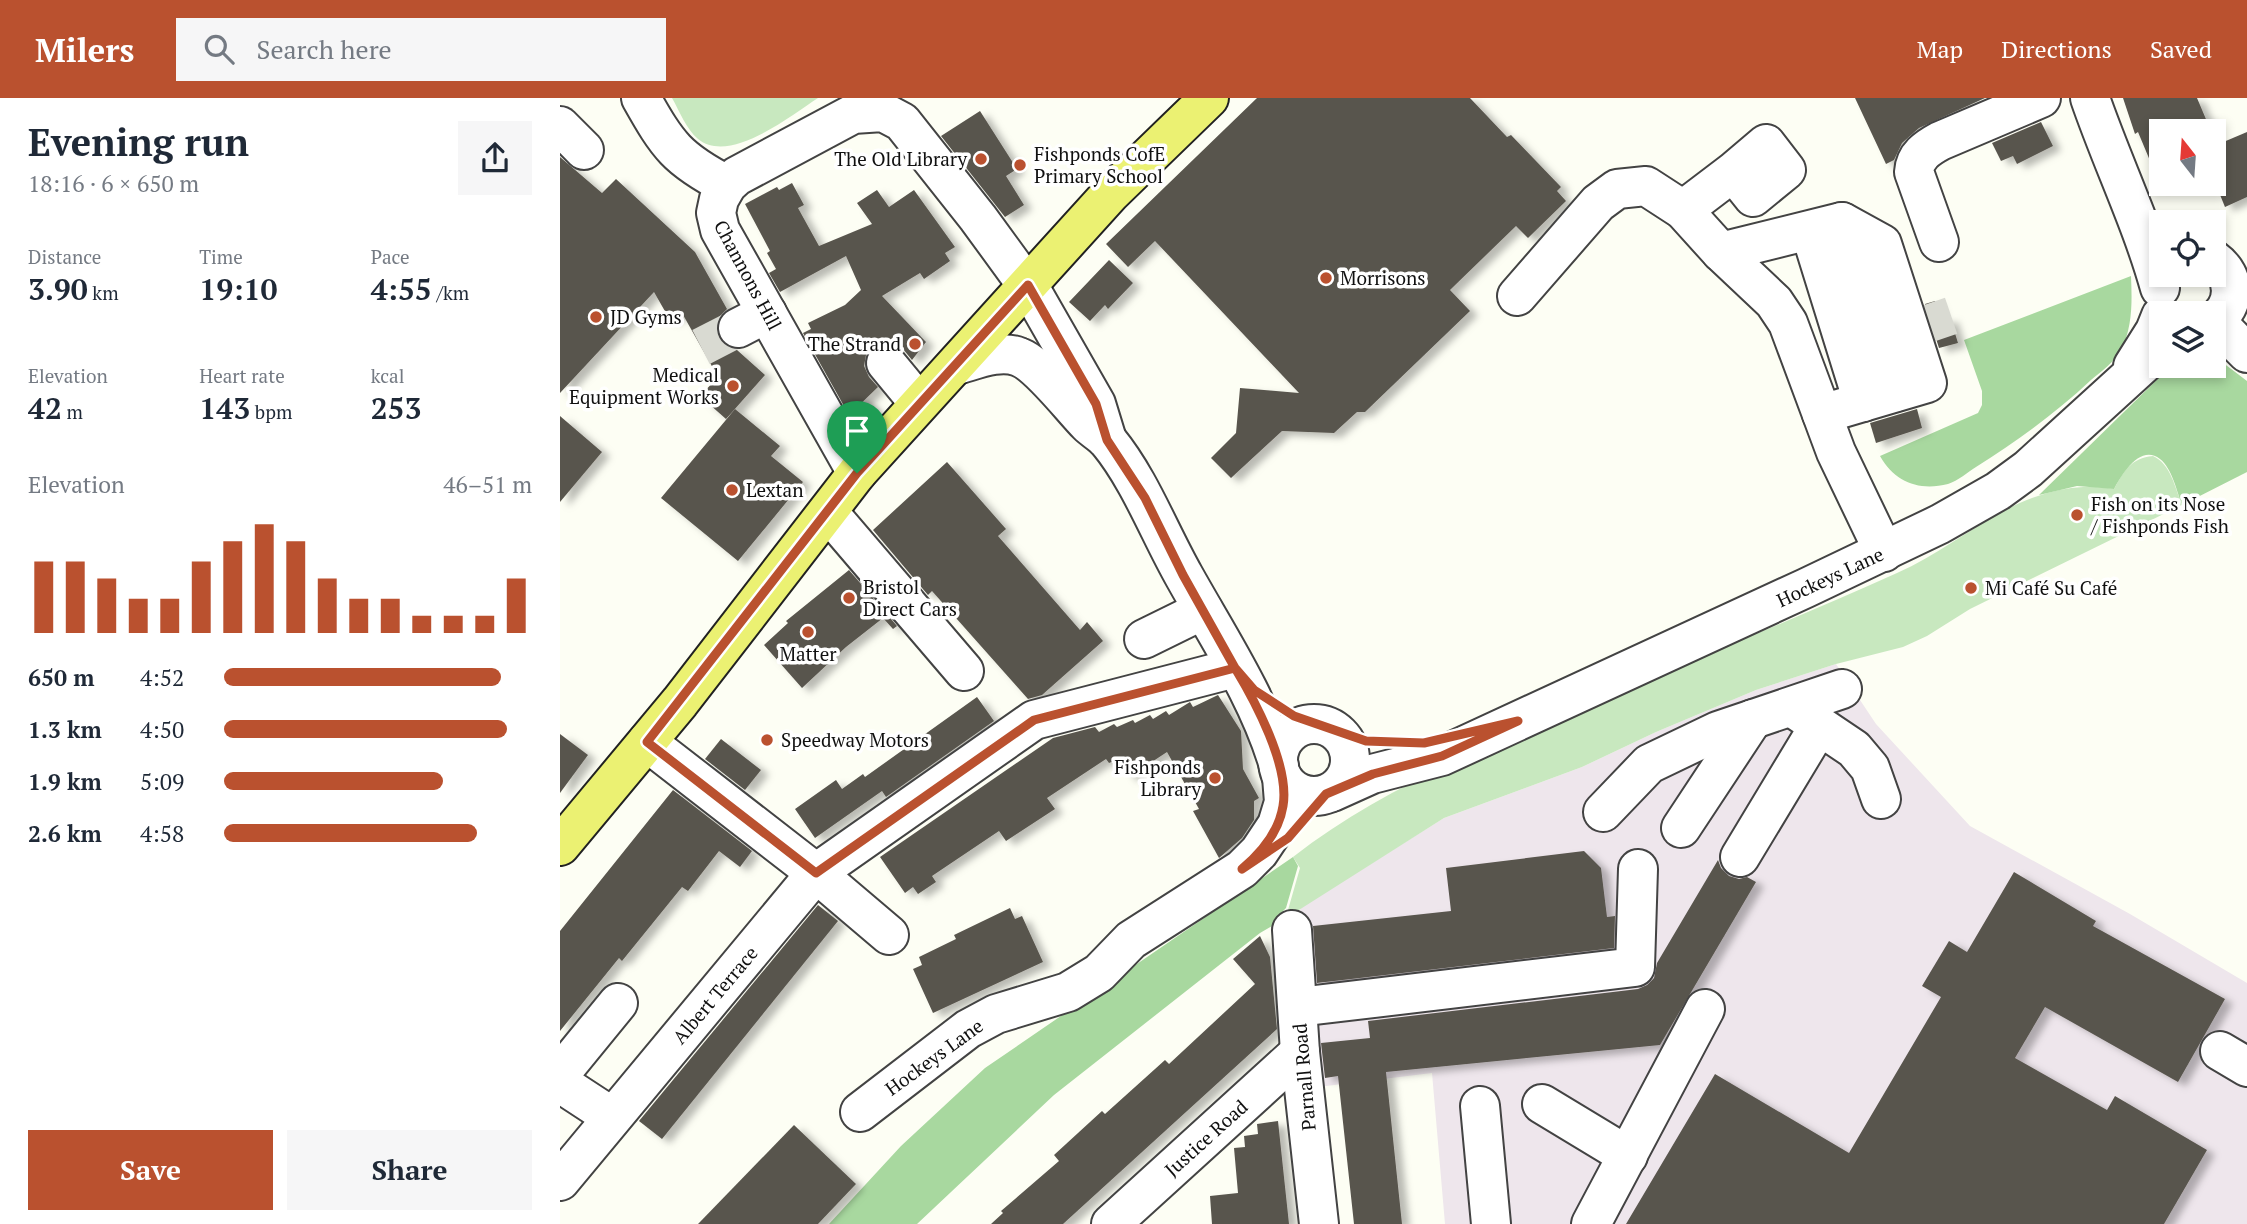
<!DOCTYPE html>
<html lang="en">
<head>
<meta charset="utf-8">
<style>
	body { margin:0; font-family:"PT Serif",serif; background:#f6f6f7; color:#1f2937; height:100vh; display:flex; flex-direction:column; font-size:26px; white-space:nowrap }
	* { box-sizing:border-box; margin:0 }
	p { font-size:23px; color:#747a83 }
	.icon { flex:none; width:38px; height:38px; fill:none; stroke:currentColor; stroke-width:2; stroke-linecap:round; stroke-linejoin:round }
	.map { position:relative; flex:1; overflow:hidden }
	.side { display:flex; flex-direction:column; background:#fff; width:560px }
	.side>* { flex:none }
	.needle { width:46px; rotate:343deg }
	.controls { position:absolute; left:1589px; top:21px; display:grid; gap:14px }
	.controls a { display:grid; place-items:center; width:77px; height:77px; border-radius:0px; background:#fff; box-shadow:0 4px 10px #0003; font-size:35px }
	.pin { position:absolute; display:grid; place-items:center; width:60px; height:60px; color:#fff; margin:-72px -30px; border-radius:50% 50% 50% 0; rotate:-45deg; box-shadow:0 0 7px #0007 }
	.pin .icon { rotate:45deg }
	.round { display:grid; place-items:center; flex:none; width:74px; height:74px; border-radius:0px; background:#f6f6f7 }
	.head { display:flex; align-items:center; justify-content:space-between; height:119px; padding:0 28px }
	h1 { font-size:38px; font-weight:800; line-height:52px }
	.metrics { display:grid; grid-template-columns:repeat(3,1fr); gap:10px; height:119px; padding:7px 28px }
	.metrics div { display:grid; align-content:center }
	.metrics b { font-size:30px; font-weight:800 }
	.metrics small { font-size:19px; font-weight:400 }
	.metrics p { font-size:19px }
	.chart { height:196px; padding:14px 28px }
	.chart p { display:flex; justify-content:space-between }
	.chart svg { width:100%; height:126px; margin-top:7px; stroke:#ba512f; stroke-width:6 }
	.button { display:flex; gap:14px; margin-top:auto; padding:14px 28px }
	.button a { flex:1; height:80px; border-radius:0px; background:#ba512f; color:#fff; font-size:28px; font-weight:800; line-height:80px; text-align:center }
	.button a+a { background:#f6f6f7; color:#1f2937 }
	ul { padding:0 28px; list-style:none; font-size:23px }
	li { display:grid; grid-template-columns:112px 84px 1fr; align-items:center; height:52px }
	li i { height:18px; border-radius:9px; background:#ba512f }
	header { display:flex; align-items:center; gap:42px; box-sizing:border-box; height:98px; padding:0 35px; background:#ba512f; color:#fff }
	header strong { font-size:33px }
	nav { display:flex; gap:38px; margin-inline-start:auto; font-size:24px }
	.search { width:490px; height:63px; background:#f6f6f7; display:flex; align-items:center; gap:18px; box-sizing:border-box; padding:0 24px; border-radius:0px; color:#747a83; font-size:26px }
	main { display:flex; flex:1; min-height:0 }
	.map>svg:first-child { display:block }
</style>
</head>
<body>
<header>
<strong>Milers</strong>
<div class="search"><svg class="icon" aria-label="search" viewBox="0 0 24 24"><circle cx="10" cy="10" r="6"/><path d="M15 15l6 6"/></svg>Search here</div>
<nav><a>Map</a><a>Directions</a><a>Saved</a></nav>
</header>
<main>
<section class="side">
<div class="head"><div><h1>Evening run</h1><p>18:16 · 6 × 650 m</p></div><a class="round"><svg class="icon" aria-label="share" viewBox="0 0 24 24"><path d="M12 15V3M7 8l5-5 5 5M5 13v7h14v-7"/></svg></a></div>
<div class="metrics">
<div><p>Distance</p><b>3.90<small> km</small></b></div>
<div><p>Time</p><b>19:10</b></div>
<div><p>Pace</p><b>4:55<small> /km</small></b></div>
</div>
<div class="metrics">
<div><p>Elevation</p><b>42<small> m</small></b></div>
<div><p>Heart rate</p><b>143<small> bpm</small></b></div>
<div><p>kcal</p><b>253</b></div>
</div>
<div class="chart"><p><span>Elevation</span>46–51 m</p>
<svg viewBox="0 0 160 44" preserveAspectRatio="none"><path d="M5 44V19M15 44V19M25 44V25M35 44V32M45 44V32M55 44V19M65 44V12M75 44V6M85 44V12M95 44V25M105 44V32M115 44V32M125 44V38M135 44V38M145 44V38M155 44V25"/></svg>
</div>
<ul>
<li><b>650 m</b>4:52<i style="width:90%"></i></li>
<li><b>1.3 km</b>4:50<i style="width:92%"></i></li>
<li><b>1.9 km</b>5:09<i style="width:71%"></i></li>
<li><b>2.6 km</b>4:58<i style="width:82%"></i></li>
</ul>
<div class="button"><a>Save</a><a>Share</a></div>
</section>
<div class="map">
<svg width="1687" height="1126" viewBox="0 0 1687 1126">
	<defs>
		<filter id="shadow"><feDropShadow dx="8" dy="4.5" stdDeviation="3.5" flood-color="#0004"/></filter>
	</defs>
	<rect width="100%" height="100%" fill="#fdfef4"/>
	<!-- industrial -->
	<path fill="#eee6ec" d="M1276,566L1316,626L1410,728L1570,816L1687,885V1126H885L872,975L758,989L740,810L884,720L1022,669L1096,634L1196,592Z"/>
	<!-- green -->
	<g fill="#c8e8bf">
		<path d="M112,0H258C230,18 170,67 138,41C126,31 120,14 112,0Z"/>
		<path d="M1593,358C1611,366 1615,390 1622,407L1410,511L1367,538L1343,549L1276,566L1196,592L1096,634L1022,669L884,720L731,817L728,812L740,770L733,759C816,694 913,655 1009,614C1118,568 1228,524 1337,475C1386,454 1430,413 1481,397C1506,389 1528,387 1554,391C1564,373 1571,360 1593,358Z"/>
	</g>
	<!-- forest -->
	<g fill="#a8d89f">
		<path d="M1571,178C1572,202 1573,229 1561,252C1554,264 1542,273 1531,282C1496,315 1457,343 1416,369C1408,374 1398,383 1388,386C1360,393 1335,385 1320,358L1418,315L1422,307V293L1404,242Z"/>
		<path d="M1654,258L1687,283V374L1622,407C1617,394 1612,370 1600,361C1580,345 1561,378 1554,391L1517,388L1479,397L1610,269L1654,268Z"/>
		<path d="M733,759L738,768L726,810L719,817L722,822L700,835L494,997L357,1126H269L341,1048L425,970Z"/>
	</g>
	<!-- building -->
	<g fill="#59554d" filter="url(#shadow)">
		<path d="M697,0H910L947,39L951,37L1001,89L997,93L1006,103L968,140L956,128L890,192L910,213L805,314H797L774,335L722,333L671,380L651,360L676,335L680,290L739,295L595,143L568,169L546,146Z"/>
		<path d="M1295,0H1425L1359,30L1342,45L1334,62L1326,66Z"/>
		<path d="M1563,0H1637L1651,33H1601V89L1578,34L1575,36Z"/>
		<path d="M420,13L457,71L446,78L464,107L445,119L381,38Z"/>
		<path d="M1481,24L1493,48L1457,66L1453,58L1441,63L1432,45Z"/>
		<path d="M1687,34V99L1665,109L1654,82V48Z"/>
		<path d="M0,59L42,95L56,81L135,154L167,211L159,219L156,228L159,241L167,249L177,252L205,277L166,321L140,298L158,279L122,215L110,222L94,194L0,295Z"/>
		<path d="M232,85L244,107L238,110L259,148L312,126L297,105L317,92L329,109L354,92L395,149L385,155L390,163L364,181L360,175L322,198L366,244L352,262L343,251L333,244H322L312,249L306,257L304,268L309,279L318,289L289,317L243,235L251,231L248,225L285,207L301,192L286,158L220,194L209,175L216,171L207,155L210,153L185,106L217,89L219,92Z"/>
		<path d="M549,162L573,185L548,211L545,207L530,223L509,204Z"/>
		<path d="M1375,203L1381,222L1390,219L1398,245L1379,250L1365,206Z"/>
		<path d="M175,311L220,348L211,358L243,384L178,463L101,400Z"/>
		<path d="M1357,311L1362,330L1316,345L1310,325Z"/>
		<path d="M0,318L42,354L0,404Z"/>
		<path d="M387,364L446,431L438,438L520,532L527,524L543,543L482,597L468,601L372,493L368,497L313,432Z"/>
		<path d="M289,472L337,528L333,531L323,520L286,549L242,590L204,547L228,525L226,523Z"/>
		<path d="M658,597L681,633L683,671L699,700L694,703V722L682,740L659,760L633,713L639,711L607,654L569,679L559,661L549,665L546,661L487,700L495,711L446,743L439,733L372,778L376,784L358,796L353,789L345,795L320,759L493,640L535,629L539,634L554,626L557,629L573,622L575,625L590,617L593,621L606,613L609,617L630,604L633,609Z"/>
		<path d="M417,599L434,623L326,699L322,693L255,740L235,711L276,682L282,691L303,676L305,679Z"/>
		<path d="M0,636L28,657L0,695Z"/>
		<path d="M161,641L201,672L185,692L145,661Z"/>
		<path d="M113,692L192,753L180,769L159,753L128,793L122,789L62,863L59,860L0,933V833Z"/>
		<path d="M1024,753L1041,770L1047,819L1055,818L1054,850L757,885L753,828L891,813L886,770Z"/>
		<path d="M1158,762L1161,770L1169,778L1179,781L1187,779L1196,784L1100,947L826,974L842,1126H794L778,978L765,980L761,945L810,940L808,923L1078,891L1087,887L1094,880L1097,865Z"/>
		<path d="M1454,774L1536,823L1533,828L1665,901L1618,984L1485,909L1455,960L1547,1012L1555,998L1647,1052L1604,1126H1066L1155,976L1289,1055L1381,899L1362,888L1389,843L1407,854Z"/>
		<path d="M258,807L278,823L102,1041L79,1023Z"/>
		<path d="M450,810L455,821L462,818L483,864L373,915L353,871L362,867L359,859L396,841L394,837Z"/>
		<path d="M700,838L710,859L717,931L503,1126H431L443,1115L441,1113L499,1063L494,1057L542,1013L545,1016L605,962L609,966L695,886L673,861Z"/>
		<path d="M718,1023L729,1126H652L650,1098L678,1095L674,1050L685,1049L684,1038L698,1036L697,1026Z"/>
		<path d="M234,1027L296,1086L258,1126H138Z"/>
	</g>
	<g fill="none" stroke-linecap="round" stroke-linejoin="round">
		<!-- minor-tunnel -->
		<g stroke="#d9dad2" stroke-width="38" stroke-dasharray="38 19" stroke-linecap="butt">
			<path d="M1367,206L1382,250"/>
			<path d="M141,249L178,230"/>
		</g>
		<defs>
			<g id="minor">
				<path d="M81,0C108,48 117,61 167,87"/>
				<path d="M1530,0C1552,64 1582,125 1600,190"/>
				<path d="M0,28L24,52"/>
				<path d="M1123,112L1173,74L1206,46L1226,72L1193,99L1173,74"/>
				<path d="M1282,124L1335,294"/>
				<path d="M1250,133L1303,304"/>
				<path d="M1379,144L1354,74C1355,58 1367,50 1380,43L1481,0"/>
				<path d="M1161,154L1282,124L1322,146L1367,285L1262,316"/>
				<path d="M1654,162C1676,178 1677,207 1654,223"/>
				<path d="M957,198L1038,105L1057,91L1086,88L1123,112L1161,154L1214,204L1228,225L1276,354L1324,454"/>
				<path d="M178,230L207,215"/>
				<path d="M1654,231L1667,235L1687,255"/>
				<path d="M326,265L359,305"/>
				<path d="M397,267C415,262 440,251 459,259C479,266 512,310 528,326C534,332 542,336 548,343C580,382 599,434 624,478C658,539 699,600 719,668"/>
				<path d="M1573,268L1595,233L1601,218"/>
				<path d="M297,375L160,132L156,115L159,101L167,87L177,78L293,16L323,14L342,24L418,120L472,194L536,306L547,342"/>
				<path d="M268,414L404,573"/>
				<path d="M584,541L643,512"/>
				<path d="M1239,614L1294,651L1310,670L1321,701"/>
				<circle cx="754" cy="662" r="36"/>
				<path d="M87,644L256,775L329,837"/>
				<path d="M772,694L812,676L882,658L1246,490L1380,426L1438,393L1468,371L1601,250"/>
				<path d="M1043,714L1089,666L1158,633L1282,591"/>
				<path d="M1121,730L1193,621"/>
				<path d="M1180,759L1259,628"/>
				<path d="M732,832L740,954L759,1126"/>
				<path d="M738,909L1075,869L1078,771"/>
				<path d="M1660,953L1687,969"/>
				<path d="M0,976L58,905"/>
				<path d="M0,985L52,1019"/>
				<path d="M982,1006L1068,1058"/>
				<path d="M920,1008L931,1126"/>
				<path d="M300,1014L408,931L436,916L508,894L539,875L571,842L682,771L699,754L717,727L724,704L722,679"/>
				<path d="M0,1083L256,775L474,622L675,570"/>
				<path d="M551,1126L740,954"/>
				<path d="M1031,1126L1145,911"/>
			</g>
			<path id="major" d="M0,748L120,604L297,375L551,95L649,0"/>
		</defs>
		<!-- minor casing -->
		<use href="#minor" stroke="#434343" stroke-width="42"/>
		<!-- major casing -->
		<use href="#major" stroke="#212121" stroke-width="42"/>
		<!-- minor -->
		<use href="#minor" stroke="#fff" stroke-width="38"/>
		<!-- major -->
		<use href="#major" stroke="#ebf172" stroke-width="38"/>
	</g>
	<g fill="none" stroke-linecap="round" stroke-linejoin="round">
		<defs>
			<path id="route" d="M297,375L87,644L256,775L474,622L675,570C695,603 730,668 723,708C719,733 701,755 682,771L728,740L766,696L813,676L882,658L958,623L864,645L806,643L734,618L694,592L675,570L623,477L585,400L547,342L536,306L468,187L297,375"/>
		</defs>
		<!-- route casing -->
		<use href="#route" stroke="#fff" stroke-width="14"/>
		<!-- route -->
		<use href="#route" stroke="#ba512f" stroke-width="9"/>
	</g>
	<!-- markers -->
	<g fill="#ba512f" stroke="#fff" stroke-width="2.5">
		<circle cx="421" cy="61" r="7"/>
		<circle cx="460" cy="67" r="7"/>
		<circle cx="766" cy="180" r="7"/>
		<circle cx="36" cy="219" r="7"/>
		<circle cx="355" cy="246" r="7"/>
		<circle cx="173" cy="288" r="7"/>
		<circle cx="172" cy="392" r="7"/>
		<circle cx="1517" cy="417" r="7"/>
		<circle cx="1411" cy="490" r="7"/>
		<circle cx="289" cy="500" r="7"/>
		<circle cx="248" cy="534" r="7"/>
		<circle cx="207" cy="642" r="7"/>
		<circle cx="655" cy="680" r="7"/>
	</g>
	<g text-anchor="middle" stroke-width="7" stroke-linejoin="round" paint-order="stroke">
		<!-- poi labels -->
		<g font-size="19" fill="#101010" stroke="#fff" text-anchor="start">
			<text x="474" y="63">Fishponds CofE<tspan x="474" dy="22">Primary School</tspan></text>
			<text x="407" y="68" text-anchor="end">The Old Library</text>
			<text x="780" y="187">Morrisons</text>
			<text x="50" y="226">JD Gyms</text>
			<text x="341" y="253" text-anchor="end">The Strand</text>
			<text x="159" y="284" text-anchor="end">Medical<tspan x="159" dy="22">Equipment Works</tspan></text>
			<text x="186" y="399">Lextan</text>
			<text x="1531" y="413">Fish on its Nose<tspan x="1531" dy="22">/ Fishponds Fish</tspan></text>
			<text x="303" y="496">Bristol<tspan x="303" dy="22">Direct Cars</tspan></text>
			<text x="1425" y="497">Mi Café Su Café</text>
			<text x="248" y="563" text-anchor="middle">Matter</text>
			<text x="221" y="649">Speedway Motors</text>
			<text x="641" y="676" text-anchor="end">Fishponds<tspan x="641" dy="22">Library</tspan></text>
		</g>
		<!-- street labels -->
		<g font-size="19" fill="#101010" stroke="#fff">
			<text transform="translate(188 177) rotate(62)" y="7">Channons Hill</text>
			<text transform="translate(1270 479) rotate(-25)" y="7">Hockeys Lane</text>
			<text transform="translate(155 897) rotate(-50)" y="7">Albert Terrace</text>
			<text transform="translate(374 959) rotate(-36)" y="7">Hockeys Lane</text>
			<text transform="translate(744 979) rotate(-95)" y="7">Parnall Road</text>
			<text transform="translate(646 1040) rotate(-42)" y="7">Justice Road</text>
		</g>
	</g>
</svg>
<div class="controls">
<a><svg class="needle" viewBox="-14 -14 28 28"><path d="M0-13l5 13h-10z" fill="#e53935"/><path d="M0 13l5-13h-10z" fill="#747a83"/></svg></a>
<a><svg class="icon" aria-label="locate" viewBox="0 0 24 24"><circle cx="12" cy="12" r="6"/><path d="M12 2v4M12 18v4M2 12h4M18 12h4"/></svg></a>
<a><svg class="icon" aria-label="layers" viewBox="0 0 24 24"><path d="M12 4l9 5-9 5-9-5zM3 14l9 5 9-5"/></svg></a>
</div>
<div class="pin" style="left:297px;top:375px;background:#1e9e55"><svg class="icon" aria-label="arrive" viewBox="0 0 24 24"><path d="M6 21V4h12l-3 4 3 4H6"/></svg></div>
</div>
</main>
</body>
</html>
